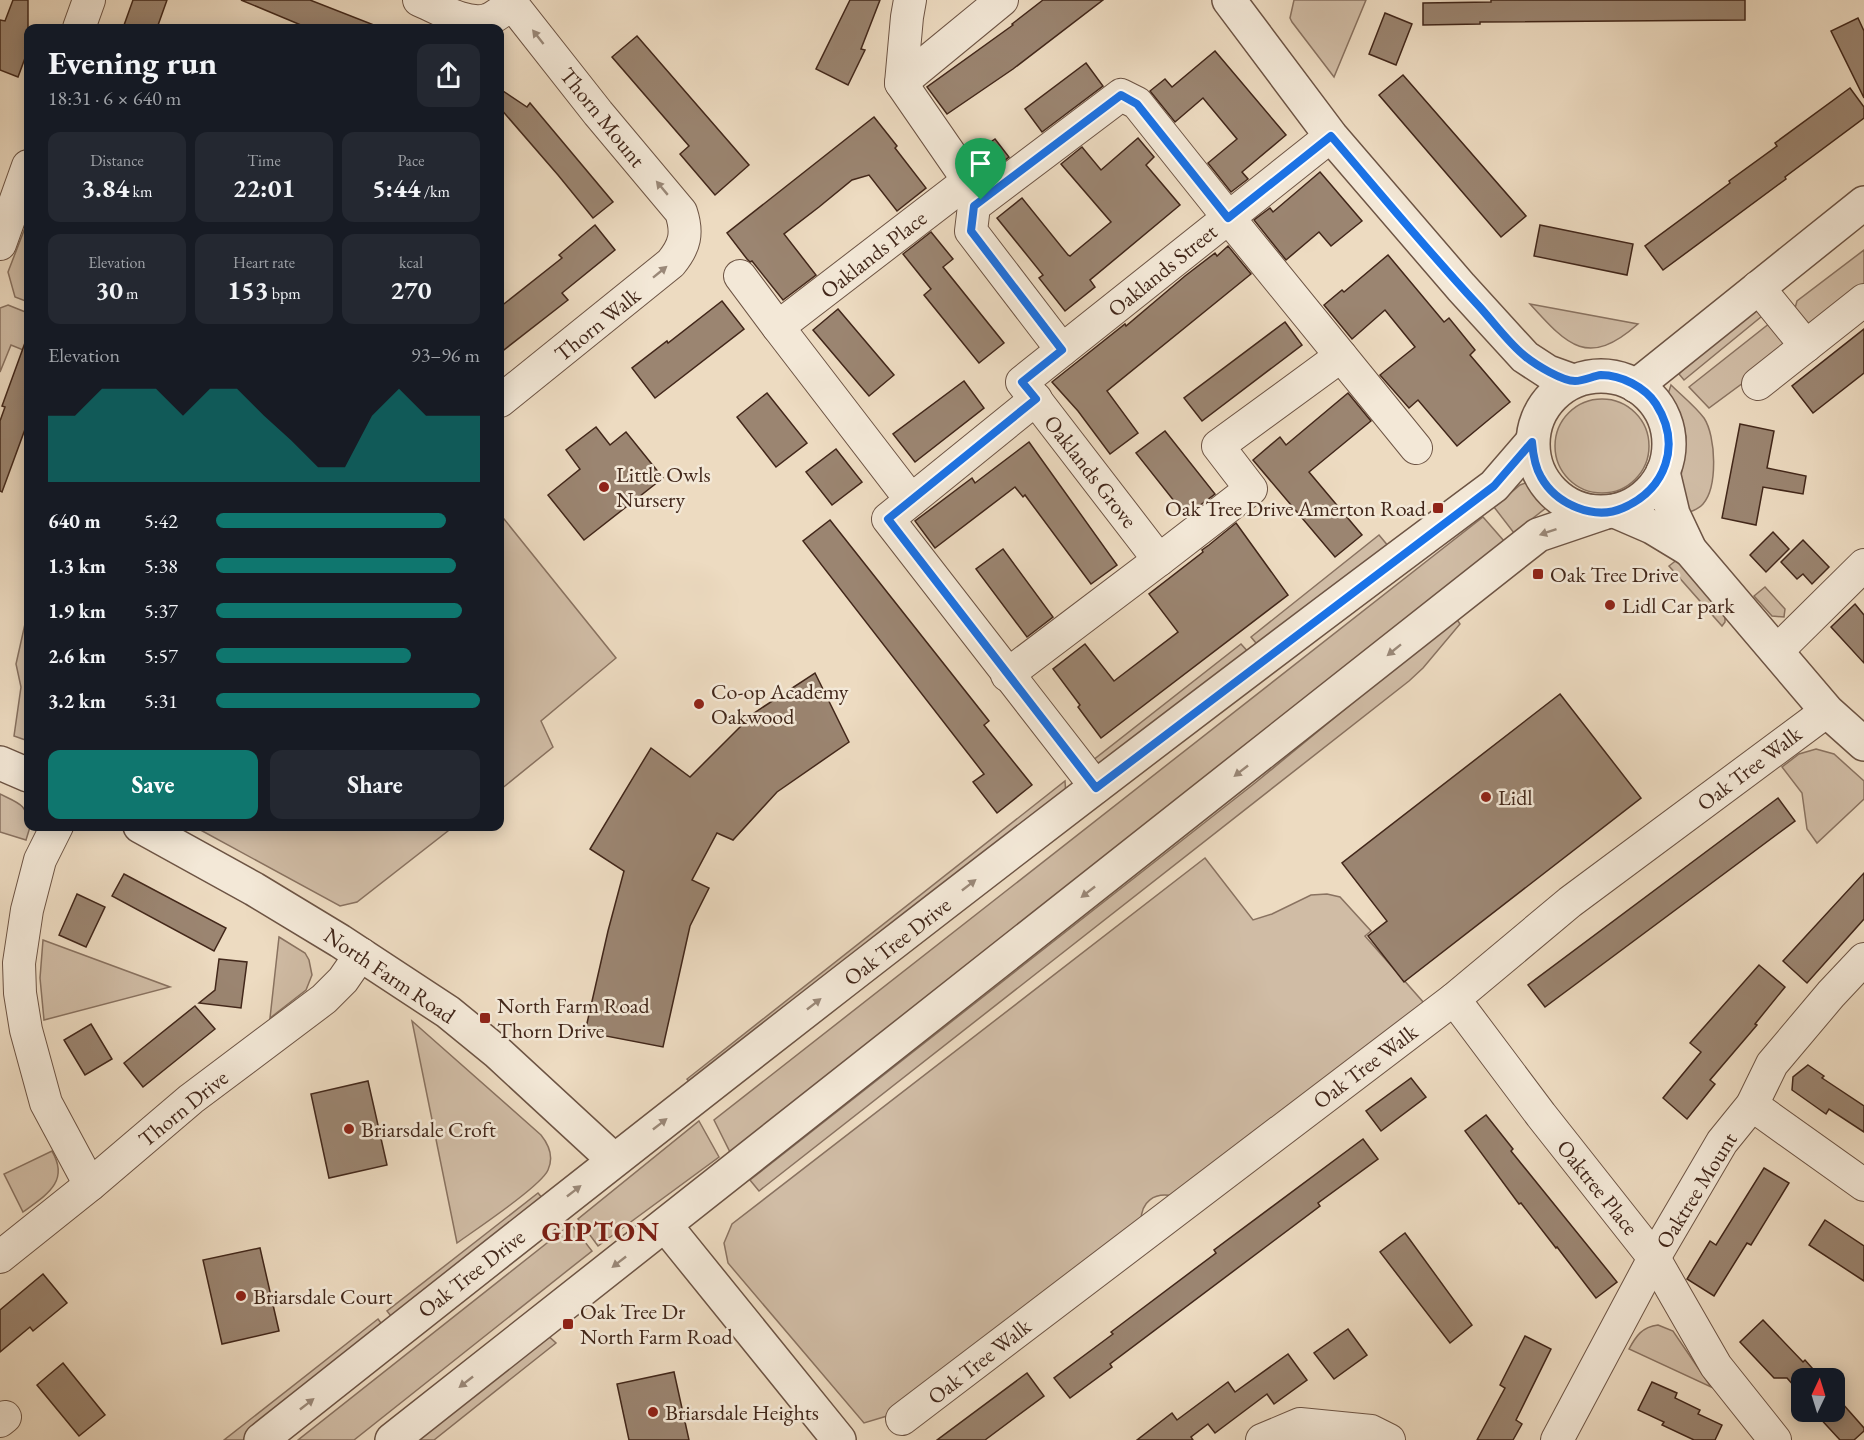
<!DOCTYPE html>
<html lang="en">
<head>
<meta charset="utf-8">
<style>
	body { margin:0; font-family:"EB Garamond",serif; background:#242831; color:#f1f3f6; height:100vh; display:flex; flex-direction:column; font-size:22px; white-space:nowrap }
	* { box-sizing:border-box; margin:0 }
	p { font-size:20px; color:#9ea1a6 }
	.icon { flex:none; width:33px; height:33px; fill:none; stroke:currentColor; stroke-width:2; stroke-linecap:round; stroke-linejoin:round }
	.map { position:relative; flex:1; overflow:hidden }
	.panel { position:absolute; left:24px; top:24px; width:480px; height:807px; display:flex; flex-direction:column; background:#171b24; border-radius:12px; box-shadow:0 3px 15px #0003 }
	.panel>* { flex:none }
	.needle { width:39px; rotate:4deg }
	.buttons { position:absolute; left:1791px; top:1368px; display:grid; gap:12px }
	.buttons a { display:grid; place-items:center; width:54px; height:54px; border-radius:12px; background:#171b24; box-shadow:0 3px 15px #0003; font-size:30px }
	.pin { position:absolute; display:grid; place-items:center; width:51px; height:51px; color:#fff; margin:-62px -26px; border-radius:50% 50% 50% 0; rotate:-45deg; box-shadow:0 0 6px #0007 }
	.pin .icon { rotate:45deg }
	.round { display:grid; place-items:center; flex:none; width:63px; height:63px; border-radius:12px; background:#242831 }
	.headline { display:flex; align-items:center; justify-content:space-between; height:102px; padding:0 24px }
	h1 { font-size:33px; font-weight:700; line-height:45px }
	.figures { display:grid; grid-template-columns:repeat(3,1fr); gap:9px; height:102px; padding:6px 24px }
	.figures div { display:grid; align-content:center; border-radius:12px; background:#242831; text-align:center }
	.figures b { font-size:26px; font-weight:700 }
	.figures small { font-size:16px; font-weight:400 }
	.figures p { font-size:16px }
	.chart { height:168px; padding:12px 24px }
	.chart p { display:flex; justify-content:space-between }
	.chart svg { width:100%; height:108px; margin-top:6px; fill:#0f766e; opacity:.7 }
	.cta { display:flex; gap:12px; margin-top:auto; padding:12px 24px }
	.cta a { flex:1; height:69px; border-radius:12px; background:#0f766e; color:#fff; font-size:24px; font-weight:700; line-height:69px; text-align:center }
	.cta a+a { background:#242831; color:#f1f3f6 }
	ul { padding:0 24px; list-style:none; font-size:20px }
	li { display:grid; grid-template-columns:96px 72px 1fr; align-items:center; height:45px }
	li i { height:15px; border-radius:8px; background:#0f766e }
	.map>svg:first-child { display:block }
</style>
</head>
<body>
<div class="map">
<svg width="1864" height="1440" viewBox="0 0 1864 1440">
	<rect width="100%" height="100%" fill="#eddbc1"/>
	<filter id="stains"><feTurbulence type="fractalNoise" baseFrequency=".00333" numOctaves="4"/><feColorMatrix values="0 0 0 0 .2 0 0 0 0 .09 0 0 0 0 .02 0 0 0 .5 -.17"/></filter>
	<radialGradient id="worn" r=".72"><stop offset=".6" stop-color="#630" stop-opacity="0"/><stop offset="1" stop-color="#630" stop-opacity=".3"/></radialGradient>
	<!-- green -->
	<g fill="#d0bca5" stroke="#897260" stroke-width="1.5">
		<path d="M1294,0H1366L1334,77L1292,22L1290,18Z"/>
		<path d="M28,220V302L15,297L8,272Z"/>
		<path d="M1864,250V289L1810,328L1795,308L1797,301Z"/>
		<path d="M1530,304L1638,324C1588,368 1568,346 1530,304Z"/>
		<path d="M1758,304L1767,312L1684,380L1679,374L1706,344Z"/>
		<path d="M8,305L28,313V352L11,345L0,372V308Z"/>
		<path d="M1770,323L1793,346L1709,408L1689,387Z"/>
		<path d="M1671,385C1681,395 1695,406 1704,418C1716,436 1718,487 1703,504C1699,509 1693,511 1687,513L1681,477L1686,437L1680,417L1668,400V394Z"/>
		<circle cx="1602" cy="446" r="47"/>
		<path d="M1531,481L1551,504L1514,533L1494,507L1520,485Z"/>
		<path d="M500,514L616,658L541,721L553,747L500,790Z"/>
		<path d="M1483,517L1504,541L730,1152L714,1120Z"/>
		<path d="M1379,535L1389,547L1261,649L1251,637Z"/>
		<path d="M1678,559L1725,614V622L1722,626L1669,566Z"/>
		<path d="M1765,587L1785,609L1784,617L1772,616L1754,596Z"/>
		<path d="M27,615L28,616V741L14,736L21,687L16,664Z"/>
		<path d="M1456,618L1460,624L1423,668L1409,681L759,1191L750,1180L1255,783Z"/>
		<path d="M1241,644L1250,654L1108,765L1092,761Z"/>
		<path d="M1816,749L1834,754L1864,781V799L1817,843L1807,829L1802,793L1782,767L1799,754Z"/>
		<path d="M1065,781L1066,796L695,1089L687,1079Z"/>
		<path d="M0,794C18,803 28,804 28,826L30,827L26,840L0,832Z"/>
		<path d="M195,827H453L357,902L340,906Z"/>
		<path d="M1205,858L1253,920L1272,914L1311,895L1327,894L1340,897L1371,931L1365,936L1424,1003L1173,1196C1154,1192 1141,1202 1141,1221L887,1416L864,1423L728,1263L724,1243L732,1224Z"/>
		<path d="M279,937L305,953L309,960L312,975L306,990L270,1018Z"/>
		<path d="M43,940L170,987L44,1020L40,978Z"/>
		<path d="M412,1021L541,1135C549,1145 554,1157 548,1170C541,1186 475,1230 457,1243Z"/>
		<path d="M699,1121L719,1157L598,1246L578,1219Z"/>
		<path d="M52,1151C70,1182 46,1195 23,1212L4,1174Z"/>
		<path d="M538,1193L548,1205L397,1324L387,1311Z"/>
		<path d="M571,1224L592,1251L354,1440H298Z"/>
		<path d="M378,1319L387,1331L247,1440H224Z"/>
		<path d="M1658,1325L1673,1331L1711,1387L1629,1349C1636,1336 1642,1327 1658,1325Z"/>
		<path d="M544,1332L556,1343L434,1440H408Z"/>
	</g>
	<!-- building -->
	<g fill="#9b8571" stroke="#42271a" stroke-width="1.5">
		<path d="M13,0H28V50L18,77L0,70V20L5,21Z"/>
		<path d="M133,0H167L157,28H123Z"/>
		<path d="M241,0H310L379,27V28H308Z"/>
		<path d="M850,0H880L861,49L865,50L848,85L816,69Z"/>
		<path d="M1043,0H1103L1013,69L947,114L927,87L1013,25L1012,24Z"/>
		<path d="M1491,0H1745V20L1480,22V24L1423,25V3L1491,2Z"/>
		<path d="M1385,13L1412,24L1396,65L1369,54Z"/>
		<path d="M1858,18L1864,31V98L1831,31Z"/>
		<path d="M637,36L749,165L715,195L680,154L689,146L612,57Z"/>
		<path d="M1215,51L1286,135L1242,172L1248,179L1231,192L1208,163L1237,139L1203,98L1175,122L1150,91L1165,79L1172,87Z"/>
		<path d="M1086,63L1103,86L1042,132L1025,109Z"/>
		<path d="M1403,75L1526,216L1501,237L1379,95Z"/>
		<path d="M1850,88L1864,107V118L1785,177L1786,179L1663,270L1645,246L1730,183L1729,181L1777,146L1775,143Z"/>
		<path d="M500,89L527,107L530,103L613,202L593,218L558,175L500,108Z"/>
		<path d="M874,117L897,146L895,148L926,188L897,211L869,175L852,180L819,207L784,234L816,275L783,300L752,261L750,262L747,259L727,233Z"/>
		<path d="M1138,138L1154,157L1146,165L1180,205L1090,280L1095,287L1065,311L1039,278L1043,275L997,218L1022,198L1068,255L1070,256L1111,222L1061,164L1082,147L1101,170Z"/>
		<path d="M995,139L1009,157L992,170L978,151Z"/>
		<path d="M1320,172L1362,221L1331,246L1319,232L1286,260L1254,220L1270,208L1273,212Z"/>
		<path d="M595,225L615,250L562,293L568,300L500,353V307L562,258L559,255Z"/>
		<path d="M1540,225L1633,244L1627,275L1534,256Z"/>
		<path d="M931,232L953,259L943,267L1004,343L979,363L924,295L931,289L903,254Z"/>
		<path d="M1228,246L1251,274L1107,391L1138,433L1110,454L1078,411L1052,382L1125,324L1126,326L1185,276L1215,253L1217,256Z"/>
		<path d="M1388,255L1444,322L1449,318L1475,350L1470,355L1510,402L1457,446L1418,400L1409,408L1380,375L1415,347L1385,310L1352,339L1324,305L1342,290L1344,292Z"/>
		<path d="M722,301L744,329L655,398L632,368L667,341L668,343Z"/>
		<path d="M838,309L894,375L869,396L813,330Z"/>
		<path d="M1285,322L1302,345L1202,421L1184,398Z"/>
		<path d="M1864,329V373L1813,413L1792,386Z"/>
		<path d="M26,340H28V421L2,492L0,491V421L5,407L2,406Z"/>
		<path d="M964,381L984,408L915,462L893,434Z"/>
		<path d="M767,393L807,443L776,467L737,417Z"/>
		<path d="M1348,393L1371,421L1309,472L1362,535L1335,557L1253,460L1280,437L1286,445Z"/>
		<path d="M1740,424L1774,431L1767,468L1806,476L1803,494L1763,487L1756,525L1722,518Z"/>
		<path d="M596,427L610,445L626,432L663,478L584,540L548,495L580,469L566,450Z"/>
		<path d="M1165,431L1215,494L1186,516L1136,453Z"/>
		<path d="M1029,442L1117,565L1091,584L1025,495L1023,497L1015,487L935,548L915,521L972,478L975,483Z"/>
		<path d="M836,449L862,482L832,505L806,472Z"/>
		<path d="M830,520L989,721L984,725L1032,785L997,813L973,782L984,774L803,541Z"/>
		<path d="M1236,523L1288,595L1101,738L1078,707L1080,705L1053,669L1085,644L1114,681L1178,632L1149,594L1203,552L1202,550L1209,545Z"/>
		<path d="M1773,532L1789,549L1766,572L1750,555Z"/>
		<path d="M1803,540L1829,567L1812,584L1803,574L1797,579L1781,562Z"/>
		<path d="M1003,549L1053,617L1027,637L976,569Z"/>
		<path d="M1855,604L1864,615V663L1831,627Z"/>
		<path d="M815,673L849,742L777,792L733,840L717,833L692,880L709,888L690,926L663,1047L585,1032L608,931L624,871L590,849L651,748L690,777L754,713Z"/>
		<path d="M1560,694L1641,798L1404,982L1368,936L1387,921L1342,863Z"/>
		<path d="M1778,798L1795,821L1545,1007L1528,985Z"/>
		<path d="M1864,873V919L1807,983L1783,961Z"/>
		<path d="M124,874L226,928L214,951L112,896Z"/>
		<path d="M77,894L105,907L86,947L59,935Z"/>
		<path d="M219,959L247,962L241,1008L199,1003L215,990Z"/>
		<path d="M1759,965L1785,987L1755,1024L1757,1025L1710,1080L1715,1084L1687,1119L1663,1098L1701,1052L1690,1043Z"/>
		<path d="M195,1006L215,1029L143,1087L124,1063Z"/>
		<path d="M91,1024L112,1059L85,1075L64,1040Z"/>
		<path d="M1808,1065L1824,1076L1822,1078L1864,1106V1132L1829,1109L1826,1114L1792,1090L1793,1077Z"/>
		<path d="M1411,1078L1426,1097L1381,1131L1366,1111Z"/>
		<path d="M368,1081L387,1165L329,1178L311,1094Z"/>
		<path d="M1486,1115L1513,1149L1511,1151L1617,1282L1596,1298L1557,1247L1556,1248L1521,1203L1519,1204L1465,1131Z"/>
		<path d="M1363,1139L1378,1159L1318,1203L1320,1206L1110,1364L1112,1367L1070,1398L1054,1378L1113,1334L1111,1332L1216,1253L1214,1250Z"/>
		<path d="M1764,1168L1789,1183L1751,1245L1747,1243L1714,1296L1687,1279L1710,1241L1716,1245Z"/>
		<path d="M1825,1220L1864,1246V1281L1809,1245Z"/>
		<path d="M1405,1233L1472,1325L1450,1343L1380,1252Z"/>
		<path d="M260,1248L279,1331L222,1344L203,1260Z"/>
		<path d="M43,1274L67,1303L33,1331L30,1327L0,1352V1310Z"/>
		<path d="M1763,1320L1803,1362L1805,1360L1821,1378H1802V1395L1787,1378H1774L1740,1342Z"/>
		<path d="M1348,1329L1367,1355L1334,1379L1314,1353Z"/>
		<path d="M1525,1336L1551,1349L1516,1420L1522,1424L1513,1440H1477L1505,1388L1500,1385Z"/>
		<path d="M1288,1354L1307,1380L1274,1404L1267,1394L1215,1433L1208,1424L1191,1437L1193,1440H1137L1172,1413L1177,1420L1228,1382L1235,1392Z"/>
		<path d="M63,1363L105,1415L79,1436L37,1385Z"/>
		<path d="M674,1372L689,1440H629L617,1384Z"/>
		<path d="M1027,1373L1044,1396L985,1440H937Z"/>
		<path d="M1652,1382L1677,1393L1675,1398L1700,1410L1698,1414L1722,1425L1715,1440H1694L1662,1425L1664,1422L1638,1410Z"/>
		<path d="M1834,1394L1864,1428V1431L1854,1440H1840L1816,1414V1412H1834Z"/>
	</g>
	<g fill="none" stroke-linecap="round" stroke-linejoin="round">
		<defs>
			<g id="minor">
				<path d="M419,0C438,8 466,26 487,20C496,17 504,9 512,4"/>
				<path d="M910,0L907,17L901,83L979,196"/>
				<path d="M79,28L89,0"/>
				<path d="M901,83L1002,0"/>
				<path d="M0,244L28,166"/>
				<path d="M740,276L778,327"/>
				<path d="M1758,287L1806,346"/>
				<path d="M1062,350L971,231L974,206L1121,95L1137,103L1228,217L1416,448"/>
				<path d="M1758,384L1864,300"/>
				<path d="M1036,399L888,519L1096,787"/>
				<path d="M500,401L671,263C685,246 688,233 681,212L598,113L509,0"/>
				<path d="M911,500L778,327L968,181"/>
				<path d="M1159,560L1251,489L1218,446L1341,356"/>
				<path d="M1777,651L1864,565"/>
				<path d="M1007,675L1159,560L1022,382L1331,136"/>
				<path d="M57,826L40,860L27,910L19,963L20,993L26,1030L46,1103L90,1185"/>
				<path d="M1454,999L1541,1115L1654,1258L1716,1366L1775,1440"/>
				<path d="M1752,1105L1864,1185"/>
				<path d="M0,1257L90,1185L191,1099L324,999L343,980L361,954"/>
				<path d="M902,1419L1454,999L1570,902L1827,711"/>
				<path d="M0,1421L5,1417"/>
				<path d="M1262,1440L1300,1424L1371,1431L1389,1440"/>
				<path d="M1557,1440L1654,1258L1722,1142L1752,1105L1772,1064L1831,994L1864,959"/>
			</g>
			<g id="tertiary">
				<path d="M1229,0L1331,136L1461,287L1525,357L1548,372L1573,381"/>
				<circle cx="1601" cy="444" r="68"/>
				<path d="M1636,386L1864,203"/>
				<path d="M1663,472L1673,514L1690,550L1827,711L1864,744"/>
				<path d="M1615,511L1652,527L1690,550"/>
				<path d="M0,763L28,775"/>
				<path d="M140,826L254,889L340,941L448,1012L497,1052L614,1160"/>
				<path d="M665,1225L839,1440"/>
				<path d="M261,1440C668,1117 1077,796 1494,486L1532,442"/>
				<path d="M392,1440L1538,535L1603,513"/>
			</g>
		</defs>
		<!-- minor casing -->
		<use href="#minor" stroke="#6d5444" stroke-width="34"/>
		<!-- tertiary casing -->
		<use href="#tertiary" stroke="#6d5444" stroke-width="36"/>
		<!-- minor -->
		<use href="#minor" stroke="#f3e8d7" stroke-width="32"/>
		<!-- tertiary -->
		<use href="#tertiary" stroke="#f3e8d7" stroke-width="33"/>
	</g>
	<!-- one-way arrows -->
	<defs><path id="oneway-solid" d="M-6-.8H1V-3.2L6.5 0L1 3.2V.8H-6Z" transform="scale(1.5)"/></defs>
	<g fill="#9a8878">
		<use href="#oneway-solid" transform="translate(538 37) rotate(-128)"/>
		<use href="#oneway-solid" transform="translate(662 188) rotate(-130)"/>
		<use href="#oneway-solid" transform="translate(660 272) rotate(-39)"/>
		<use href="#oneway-solid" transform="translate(1548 532) rotate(161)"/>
		<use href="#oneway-solid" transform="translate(1394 650) rotate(141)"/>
		<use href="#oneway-solid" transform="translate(1241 771) rotate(142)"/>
		<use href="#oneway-solid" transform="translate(969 885) rotate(-38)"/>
		<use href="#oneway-solid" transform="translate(1088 892) rotate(142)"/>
		<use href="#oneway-solid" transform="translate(814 1004) rotate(-38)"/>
		<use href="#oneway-solid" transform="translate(660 1124) rotate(-38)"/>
		<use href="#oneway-solid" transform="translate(574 1191) rotate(-38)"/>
		<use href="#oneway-solid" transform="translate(619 1262) rotate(142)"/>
		<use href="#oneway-solid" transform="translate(466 1382) rotate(142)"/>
		<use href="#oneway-solid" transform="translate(307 1404) rotate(-38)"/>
	</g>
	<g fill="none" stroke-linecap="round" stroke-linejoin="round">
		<defs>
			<path id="route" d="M1121,95L1137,104L1228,218L1331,136C1379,192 1426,249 1477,304C1493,321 1508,343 1526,357C1536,365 1562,381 1575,381C1584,381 1593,376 1601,375C1621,375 1645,387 1656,404C1682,445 1666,489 1623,508C1594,521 1556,504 1541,477C1535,467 1533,454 1532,442L1494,486L1096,788L888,519L1036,399L1022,382L1062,350L971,231L974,206Z"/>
		</defs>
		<!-- route casing -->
		<use href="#route" stroke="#fff" stroke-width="12"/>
		<!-- route -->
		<use href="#route" stroke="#1a73e8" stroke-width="8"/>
	</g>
	<!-- markers -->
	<g fill="#8f2418" stroke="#f3e8d7" stroke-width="2">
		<circle cx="604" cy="487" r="6"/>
		<rect x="1432" y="502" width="12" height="12" rx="3"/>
		<rect x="1532" y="568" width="12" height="12" rx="3"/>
		<circle cx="1610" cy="605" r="6"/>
		<circle cx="699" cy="704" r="6"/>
		<circle cx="1486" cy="797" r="6"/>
		<rect x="479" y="1012" width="12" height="12" rx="3"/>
		<circle cx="349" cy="1129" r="6"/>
		<circle cx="241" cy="1296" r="6"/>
		<rect x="562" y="1318" width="12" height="12" rx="3"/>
		<circle cx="653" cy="1412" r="6"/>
	</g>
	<g text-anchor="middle" stroke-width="5" stroke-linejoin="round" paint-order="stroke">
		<!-- street labels -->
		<g font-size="22" fill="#42271a" stroke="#f3e8d7">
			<text transform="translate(603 117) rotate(51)" y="8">Thorn Mount</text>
			<text transform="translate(873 254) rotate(-38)" y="8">Oaklands Place</text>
			<text transform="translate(1162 270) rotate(-39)" y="8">Oaklands Street</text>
			<text transform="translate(597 324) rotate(-39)" y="8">Thorn Walk</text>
			<text transform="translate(1091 471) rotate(52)" y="8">Oaklands Grove</text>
			<text transform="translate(1749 768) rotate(-37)" y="8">Oak Tree Walk</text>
			<text transform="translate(897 941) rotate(-38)" y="8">Oak Tree Drive</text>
			<text transform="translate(390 975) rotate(34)" y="8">North Farm Road</text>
			<text transform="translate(1365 1066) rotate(-37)" y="8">Oak Tree Walk</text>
			<text transform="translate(183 1108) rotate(-39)" y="8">Thorn Drive</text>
			<text transform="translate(1598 1187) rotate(51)" y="8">Oaktree Place</text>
			<text transform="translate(1696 1190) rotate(-58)" y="8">Oaktree Mount</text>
			<text transform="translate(471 1273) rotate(-38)" y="8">Oak Tree Drive</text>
			<text transform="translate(979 1361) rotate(-38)" y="8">Oak Tree Walk</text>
		</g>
		<!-- poi labels -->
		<g font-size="22" fill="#42271a" stroke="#f3e8d7" text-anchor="start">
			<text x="616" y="482">Little Owls<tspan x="616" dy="25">Nursery</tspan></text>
			<text x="1426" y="516" text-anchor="end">Oak Tree Drive Amerton Road</text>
			<text x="1550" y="582">Oak Tree Drive</text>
			<text x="1622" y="613">Lidl Car park</text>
			<text x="711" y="699">Co-op Academy<tspan x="711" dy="25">Oakwood</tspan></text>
			<text x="1498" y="805">Lidl</text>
			<text x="497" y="1013">North Farm Road<tspan x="497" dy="25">Thorn Drive</tspan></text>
			<text x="361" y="1137">Briarsdale Croft</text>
			<text x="253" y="1304">Briarsdale Court</text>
			<text x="580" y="1319">Oak Tree Dr<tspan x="580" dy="25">North Farm Road</tspan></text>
			<text x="665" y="1420">Briarsdale Heights</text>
		</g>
		<!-- district labels -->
		<g font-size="28" font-weight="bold" letter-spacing="1.5" fill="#7a1f14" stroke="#f3e8d7">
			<text x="601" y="1241">GIPTON</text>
		</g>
	</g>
	<rect width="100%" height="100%" filter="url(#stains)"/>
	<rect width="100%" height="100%" fill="url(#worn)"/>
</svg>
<div class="buttons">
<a><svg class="needle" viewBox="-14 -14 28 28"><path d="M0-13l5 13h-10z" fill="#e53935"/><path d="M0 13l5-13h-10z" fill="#9ea1a6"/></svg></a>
</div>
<div class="pin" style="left:981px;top:200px;background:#1e9e55"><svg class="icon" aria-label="arrive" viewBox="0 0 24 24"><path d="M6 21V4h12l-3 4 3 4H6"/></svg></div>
<section class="panel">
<div class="headline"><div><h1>Evening run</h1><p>18:31 · 6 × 640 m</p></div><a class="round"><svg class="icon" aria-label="share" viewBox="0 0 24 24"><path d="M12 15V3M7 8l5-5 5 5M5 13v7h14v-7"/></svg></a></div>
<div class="figures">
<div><p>Distance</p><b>3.84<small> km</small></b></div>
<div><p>Time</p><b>22:01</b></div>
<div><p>Pace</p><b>5:44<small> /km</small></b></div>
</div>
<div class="figures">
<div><p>Elevation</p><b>30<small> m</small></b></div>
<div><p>Heart rate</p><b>153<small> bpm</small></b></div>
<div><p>kcal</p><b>270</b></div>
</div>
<div class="chart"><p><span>Elevation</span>93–96 m</p>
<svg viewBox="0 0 160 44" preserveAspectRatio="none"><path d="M0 44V17L10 17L20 6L30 6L40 6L50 17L60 6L70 6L80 17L90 27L100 38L110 38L120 17L130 6L140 17L150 17L160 17V44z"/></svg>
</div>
<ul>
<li><b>640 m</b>5:42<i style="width:87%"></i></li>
<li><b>1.3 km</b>5:38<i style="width:91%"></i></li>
<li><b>1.9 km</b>5:37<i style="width:93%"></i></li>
<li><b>2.6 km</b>5:57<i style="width:74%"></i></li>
<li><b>3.2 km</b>5:31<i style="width:100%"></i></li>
</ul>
<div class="cta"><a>Save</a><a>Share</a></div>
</section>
</div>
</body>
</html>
